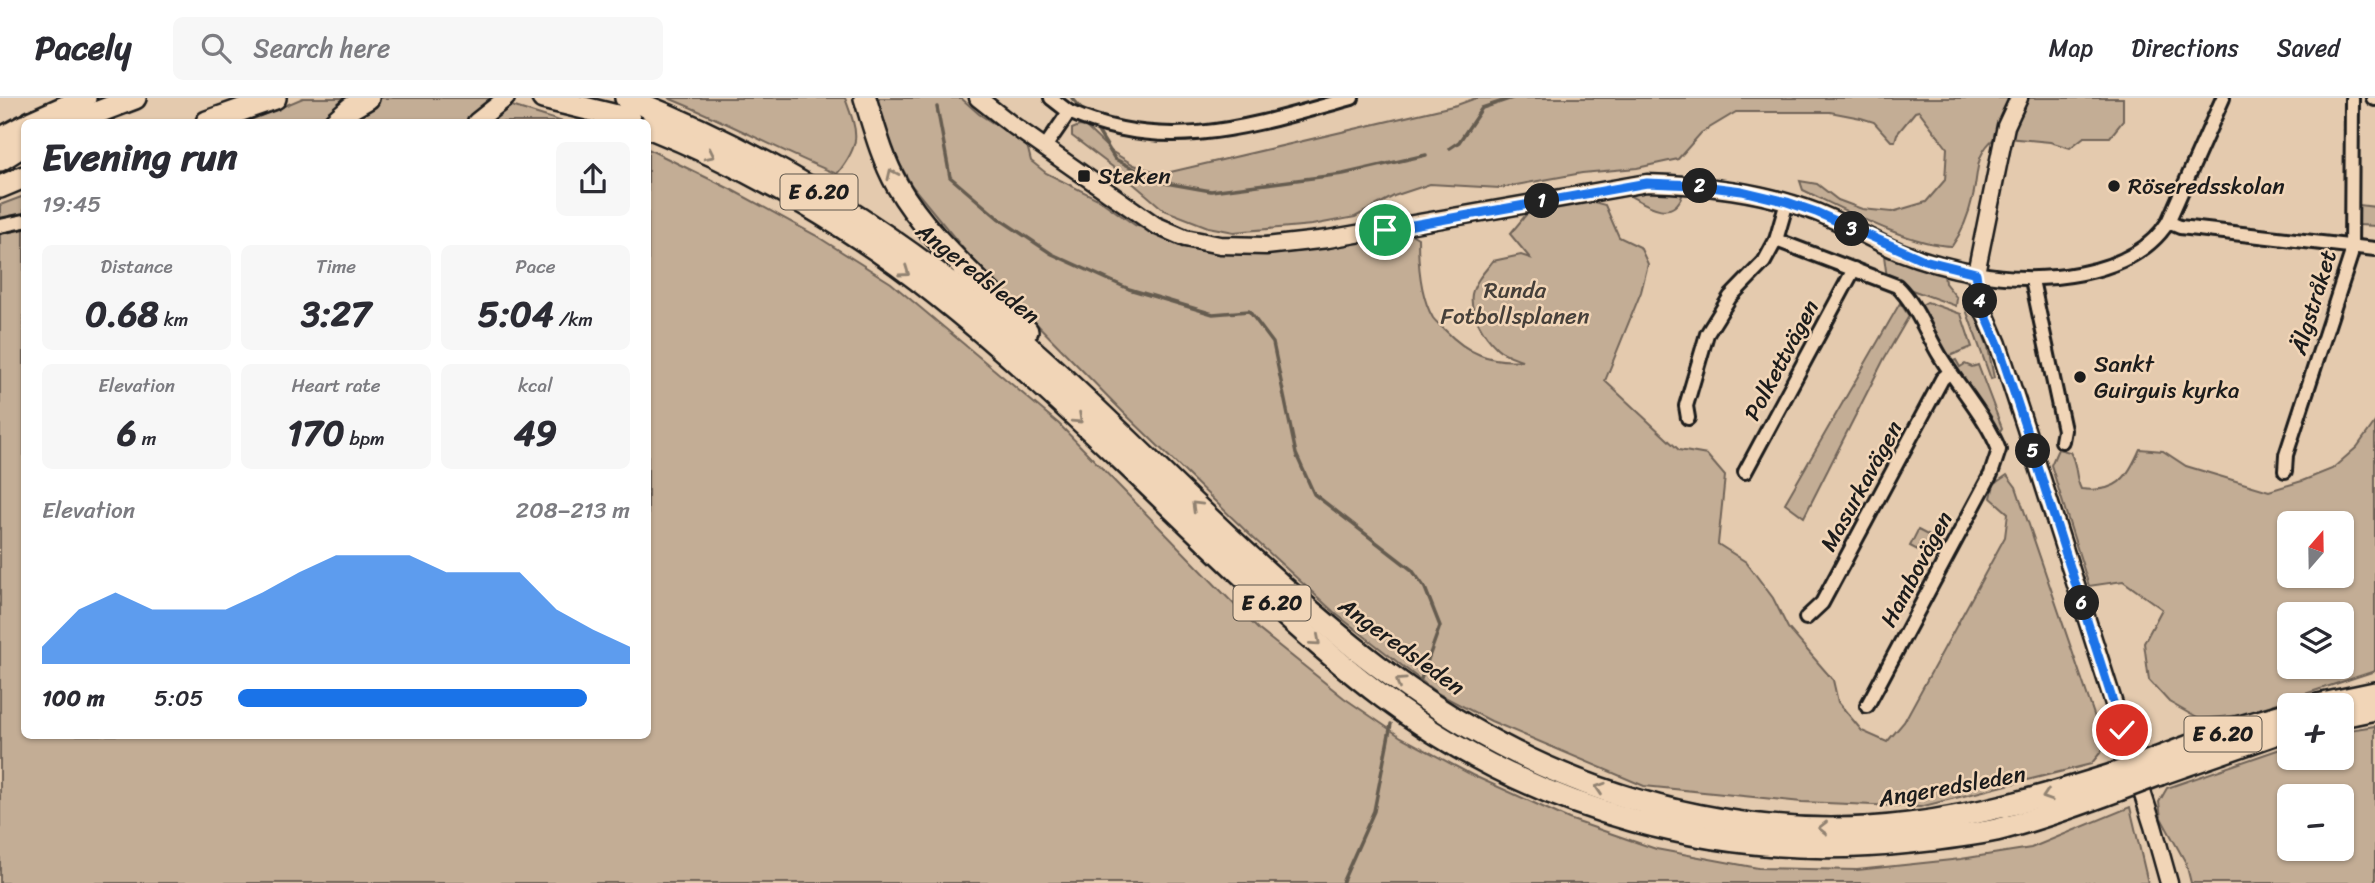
<!DOCTYPE html>
<html lang="en">
<head>
<meta charset="utf-8">
<style>
	body { margin:0; font-family:Sriracha,sans-serif; background:#f7f7f7; color:#2b2b33; height:100vh; display:flex; flex-direction:column; font-size:26px; white-space:nowrap }
	* { box-sizing:border-box; margin:0 }
	p { font-size:23px; color:#7c7c81 }
	.icon { flex:none; width:38px; height:38px; fill:none; stroke:currentColor; stroke-width:2; stroke-linecap:round; stroke-linejoin:round }
	.map { position:relative; flex:1; overflow:hidden }
	.panel { position:absolute; left:21px; top:21px; width:630px; height:620px; display:flex; flex-direction:column; background:#fff; border-radius:10px; box-shadow:0 2px 5px #0004 }
	.panel>* { flex:none }
	.needle { width:46px; rotate:20deg }
	.controls { position:absolute; left:2277px; top:413px; display:grid; gap:14px }
	.controls a { display:grid; place-items:center; width:77px; height:77px; border-radius:10px; background:#fff; box-shadow:0 2px 5px #0004; font-size:35px }
	.pin { position:absolute; display:grid; place-items:center; width:60px; height:60px; color:#fff; margin:-30px; border:4px solid #fff; border-radius:50%; box-shadow:0 2px 7px #0007 }
	.km { position:absolute; width:35px; height:35px; margin:-18px; border-radius:50%; background:#222; color:#fff; font-size:19px; line-height:35px; text-align:center }
	.round { display:grid; place-items:center; flex:none; width:74px; height:74px; border-radius:10px; background:#f7f7f7 }
	.overview { display:flex; align-items:center; justify-content:space-between; height:119px; padding:0 21px }
	h1 { font-size:38px; font-weight:800; line-height:52px }
	.metrics { display:grid; grid-template-columns:repeat(3,1fr); gap:10px; height:119px; padding:7px 21px }
	.metrics div { display:grid; align-content:center; border-radius:10px; background:#f7f7f7; text-align:center }
	.metrics b { font-size:35px; font-weight:800 }
	.metrics small { font-size:19px; font-weight:400 }
	.metrics p { font-size:19px }
	.chart { height:196px; padding:14px 21px }
	.chart p { display:flex; justify-content:space-between }
	.chart svg { width:100%; height:126px; margin-top:7px; fill:#1a73e8; opacity:.7 }
	ul { padding:0 21px; list-style:none; font-size:23px }
	li { display:grid; grid-template-columns:112px 84px 1fr; align-items:center; height:52px }
	li i { height:18px; border-radius:9px; background:#1a73e8 }
	header { display:flex; align-items:center; gap:42px; box-sizing:border-box; height:98px; padding:0 35px; background:#fff; border-bottom:2px solid #e1e1e2 }
	header strong { font-size:33px }
	nav { display:flex; gap:38px; margin-inline-start:auto; font-size:24px }
	.search { width:490px; height:63px; background:#f7f7f7; display:flex; align-items:center; gap:18px; box-sizing:border-box; padding:0 24px; border-radius:10px; color:#7c7c81; font-size:26px }
	.map>svg:first-child { display:block }
</style>
</head>
<body>
<header>
<strong>Pacely</strong>
<div class="search"><svg class="icon" aria-label="search" viewBox="0 0 24 24"><circle cx="10" cy="10" r="6"/><path d="M15 15l6 6"/></svg>Search here</div>
<nav><a>Map</a><a>Directions</a><a>Saved</a></nav>
</header>
<div class="map">
<svg width="2375" height="785" viewBox="0 0 2375 785">
	<rect width="100%" height="100%" fill="#e4caae"/>
	<filter id="ink" filterUnits="userSpaceOnUse"><feTurbulence type="fractalNoise" baseFrequency=".0143" numOctaves="2"/><feDisplacementMap in="SourceGraphic" scale="14" xChannelSelector="R" yChannelSelector="G"/><feConvolveMatrix kernelMatrix="1 2 1 2 8 2 1 2 1" color-interpolation-filters="sRGB"/></filter>
	<g filter="url(#ink)">
		<!-- green -->
		<g fill="#c3ad95" stroke="#706458" stroke-width="2" fill-rule="evenodd">
			<path d="M303,0H486L563,24H246Z"/>
			<path d="M668,0H845C858,35 862,45 837,76C780,53 726,23 668,0Z"/>
			<path d="M875,0H961L979,16L1027,47L1031,63L1046,75L1098,101L1135,127L1194,149H1320L1411,136L1418,140C1418,164 1420,198 1433,220C1436,224 1441,228 1445,232C1467,255 1490,265 1522,262C1514,259 1503,256 1497,250C1484,238 1469,214 1472,196C1475,183 1486,172 1493,163L1521,157L1530,160L1510,136L1530,112L1590,103L1605,107L1619,139L1640,149L1648,166L1641,194L1605,283L1679,352L1707,357L1725,378L1718,446L1746,464L1773,500L1788,530L1833,582L1838,604L1862,633L1887,644L1904,624L2005,439L2008,415L1991,400L1994,386L2007,377L2016,389L2105,649L2091,666L1920,709L1802,704L1644,688L1491,623L1437,595L1336,516L1251,438L1123,314L966,154L912,88L886,41Z"/>
			<path d="M1476,0H2123V23L2110,39H2084L2070,50L2050,44L1996,39C1974,56 1979,74 1973,98C1969,116 1962,134 1952,148C1908,147 1843,111 1803,92L1800,83L1817,86L1838,102L1862,111L1892,114L1926,104L1945,82L1947,50L1919,13L1915,14L1897,36L1895,43H1891L1874,24L1861,20L1830,14H1736L1701,35L1678,61L1637,70L1582,75L1500,90L1430,86L1394,98L1355,119L1312,127L1234,134L1208,129L1164,112L1122,76L1072,38V31L1079,28L1086,29L1111,53L1134,67L1162,76L1457,7Z"/>
			<path d="M648,51L732,92L815,137L891,185L1059,326L1258,531L1344,600L1401,639L1472,677L1569,721L1656,751L1758,770L1857,772L1961,761L2031,750L2130,709L2148,785H0V107L24,98V637H648Z"/>
			<path d="M1641,92L1680,94L1682,98C1672,123 1648,108 1630,98L1629,95Z"/>
			<path d="M2359,107L2375,109V128L2359,127Z"/>
			<path d="M1884,158L1944,176L1945,185L1957,200L1956,208L1909,191L1887,180Z"/>
			<path d="M1968,199L1988,249L1994,280L1991,281L1964,206Z"/>
			<path d="M1927,204L1961,216L1972,249L1947,259L1918,209Z"/>
			<path d="M1900,205L1909,218L1884,261L1804,419L1785,405Z"/>
			<path d="M1956,262L1960,269L1965,266L1972,269L1978,267L2002,330L2000,333L1993,332L1950,264Z"/>
			<path d="M2375,324V573L2241,617L2199,621L2169,604L2149,582L2144,545L2162,511L2123,483L2089,488L2051,367L2058,351L2070,354C2078,367 2074,377 2081,391C2117,395 2126,382 2140,351L2163,353L2186,368L2269,393L2302,383L2332,371L2357,349ZM2289,425H2342V478H2289ZM2289,516H2342V569H2289Z"/>
			<path d="M1918,432L1943,445L1935,461L1910,448Z"/>
			<path d="M2375,628V785H2191L2186,765L2161,720L2159,704L2167,690L2289,648V660H2342V633ZM2289,698H2342V751H2289Z"/>
		</g>
		<g fill="none" stroke-linecap="round" stroke-linejoin="round">
			<!-- stream -->
			<g stroke="#655b50" stroke-width="3.5">
				<path d="M1072,0L1080,9"/>
				<path d="M937,9L950,79L998,120L1052,156L1129,191L1213,216L1249,213L1273,245L1296,356L1314,396L1412,472L1425,490L1440,528L1421,581"/>
				<path d="M1096,30L1115,61L1160,84L1211,93L1343,76L1426,57"/>
				<path d="M1450,50L1459,44L1482,10L1512,0"/>
				<path d="M1342,785L1374,713L1391,626"/>
			</g>
			<defs>
				<g id="street">
					<path d="M1051,0L1069,14"/>
					<path d="M2373,0L2375,1"/>
					<path d="M1045,49L1069,14C1167,58 1254,27 1352,0"/>
					<path d="M2168,124L2180,129L2375,151"/>
					<path d="M0,128L24,123"/>
					<path d="M1776,142L1897,188C1916,206 1926,235 1940,258C1958,288 1987,320 1999,352L1991,376L1867,608"/>
					<path d="M1976,175C2035,187 2132,181 2168,124L2223,0"/>
					<path d="M2032,182L2064,332L2062,343"/>
					<path d="M1688,320L1686,308L1707,236L1730,199L1764,164L1776,142L1787,104"/>
					<path d="M2285,373L2286,357L2351,157L2352,0"/>
					<path d="M1745,374L1854,171"/>
					<path d="M1806,520L1822,505L1942,281L1950,274"/>
				</g>
				<g id="secondary">
					<path d="M978,0L1011,26L1155,127L1185,140L1220,147L1266,148L1328,141L1647,85C1704,87 1762,93 1816,114C1844,125 1870,141 1898,153C1923,163 1949,170 1976,175"/>
					<path d="M2019,0L2006,28L2003,42L1976,175L1980,204L1998,246L2025,328L2153,728L2169,785"/>
					<path d="M476,24L506,0"/>
				</g>
				<g id="highway">
					<path d="M543,0L629,21"/>
					<path d="M626,0C776,59 901,139 1023,244C1108,318 1185,401 1269,476C1339,540 1415,602 1499,646C1623,712 1770,744 1910,726C1979,717 2046,698 2112,677"/>
					<path d="M865,0C874,29 882,60 897,87C929,143 984,185 1027,233"/>
					<path d="M31,24L85,0"/>
					<path d="M72,24L135,0"/>
					<path d="M207,24L275,0"/>
					<path d="M335,24L351,10L368,0"/>
					<path d="M648,29C750,70 851,128 937,197C1002,249 1063,306 1123,363C1208,444 1291,529 1384,600C1536,714 1722,765 1910,744C1939,741 1968,738 1996,732C2037,722 2078,707 2118,692"/>
					<path d="M0,41L24,28"/>
					<path d="M0,62L24,47"/>
					<path d="M0,89L24,79"/>
					<path d="M2318,607L2375,595"/>
					<path d="M2342,618L2375,611"/>
					<path d="M2158,660L2240,629L2289,615"/>
					<path d="M2160,676L2289,631"/>
				</g>
			</defs>
			<!-- street casing -->
			<use href="#street" stroke="#1c1c1c" stroke-width="18"/>
			<!-- secondary casing -->
			<use href="#secondary" stroke="#1c1c1c" stroke-width="21"/>
			<!-- highway casing -->
			<use href="#highway" stroke="#1c1c1c" stroke-width="26"/>
			<!-- street -->
			<use href="#street" stroke="#f1d5b7" stroke-width="12"/>
			<!-- secondary -->
			<use href="#secondary" stroke="#f1d5b7" stroke-width="16"/>
			<!-- highway -->
			<use href="#highway" stroke="#f1d5b7" stroke-width="21"/>
			<defs>
				<g id="highway-bridge">
					<path d="M2112,677L2158,660"/>
					<path d="M2118,692L2160,676"/>
				</g>
			</defs>
			<!-- highway-bridge casing -->
			<use href="#highway-bridge" stroke="#1c1c1c" stroke-width="26" stroke-linecap="butt"/>
			<!-- highway-bridge -->
			<use href="#highway-bridge" stroke="#f1d5b7" stroke-width="21"/>
		</g>
		<!-- one-way arrows -->
		<defs><path id="oneway-chevron" d="M-2-3.5L2.5 0L-2 3.5" fill="none" stroke-width="1.6" stroke-linecap="round" stroke-linejoin="round" transform="scale(1.75)"/></defs>
		<g stroke="#918271">
			<use href="#oneway-chevron" transform="translate(710 57) rotate(26)"/>
			<use href="#oneway-chevron" transform="translate(892 76) rotate(-115)"/>
			<use href="#oneway-chevron" transform="translate(905 174) rotate(35)"/>
			<use href="#oneway-chevron" transform="translate(1078 321) rotate(43)"/>
			<use href="#oneway-chevron" transform="translate(1196 408) rotate(-136)"/>
			<use href="#oneway-chevron" transform="translate(1316 543) rotate(41)"/>
			<use href="#oneway-chevron" transform="translate(1400 584) rotate(-146)"/>
			<use href="#oneway-chevron" transform="translate(1600 690) rotate(-162)"/>
			<use href="#oneway-chevron" transform="translate(2047 698) rotate(162)"/>
			<use href="#oneway-chevron" transform="translate(1823 730) rotate(-180)"/>
		</g>
	</g>
	<g fill="none" stroke-linecap="round" stroke-linejoin="round" filter="url(#ink)">
		<defs>
			<path id="route" d="M1385,132L1647,85L1695,87L1742,93L1787,104L1816,114L1924,162L1976,175L1980,204L1998,246L2025,328L2122,632"/>
		</defs>
		<!-- route casing -->
		<use href="#route" stroke="#fff" stroke-width="14"/>
		<!-- route -->
		<use href="#route" stroke="#1a73e8" stroke-width="9"/>
	</g>
	<!-- markers -->
	<g fill="#1c1c1c" stroke="#f1d5b7" stroke-width="2.5">
		<rect x="1077" y="71" width="14" height="14" rx="3.5"/>
		<circle cx="2114" cy="88" r="7"/>
		<circle cx="2080" cy="279" r="7"/>
	</g>
	<g text-anchor="middle" stroke-width="5" stroke-linejoin="round" paint-order="stroke">
		<!-- shield labels -->
		<g fill="#f1d5b7" stroke="#5c544a" stroke-width="2">
			<rect x="780.5" y="76.5" width="77" height="35" rx="5"/>
			<rect x="1233.5" y="487.5" width="77" height="35" rx="5"/>
			<rect x="2184.5" y="618.5" width="77" height="35" rx="5"/>
		</g>
		<g font-size="21" font-weight="bold" fill="#1c1c1c">
			<text x="819" y="101">E 6.20</text>
			<text x="1272" y="512">E 6.20</text>
			<text x="2223" y="643">E 6.20</text>
		</g>
		<!-- poi labels -->
		<g font-size="23" fill="#1c1c1c" stroke="#f1d5b7" text-anchor="start">
			<text x="1098" y="86">Steken</text>
			<text x="2128" y="96">Röseredsskolan</text>
			<text x="2094" y="274">Sankt<tspan x="2094" dy="26">Guirguis kyrka</tspan></text>
		</g>
		<!-- street labels -->
		<g font-size="23" fill="#1c1c1c" stroke="#f1d5b7">
			<text transform="translate(978 175) rotate(38)" y="8">Angeredsleden</text>
			<text transform="translate(2313 204) rotate(-73)" y="8">Älgstråket</text>
			<text transform="translate(1781 262) rotate(-62)" y="8">Polkettvägen</text>
			<text transform="translate(1861 388) rotate(-61)" y="8">Masurkavägen</text>
			<text transform="translate(1916 471) rotate(-62)" y="8">Hambovägen</text>
			<text transform="translate(1402 548) rotate(36)" y="8">Angeredsleden</text>
			<text transform="translate(1952 688) rotate(-10)" y="8">Angeredsleden</text>
		</g>
		<!-- park labels -->
		<g font-size="23" fill="#46403a" stroke="#f1d5b7">
			<text x="1515" y="200">Runda<tspan x="1515" dy="26">Fotbollsplanen</tspan></text>
		</g>
	</g>
</svg>
<div class="controls">
<a><svg class="needle" viewBox="-14 -14 28 28"><path d="M0-13l5 13h-10z" fill="#e53935"/><path d="M0 13l5-13h-10z" fill="#7c7c81"/></svg></a>
<a><svg class="icon" aria-label="layers" viewBox="0 0 24 24"><path d="M12 4l9 5-9 5-9-5zM3 14l9 5 9-5"/></svg></a>
<a>+</a>
<a>−</a>
</div>
<div class="pin" style="left:1385px;top:132px;background:#1e9e55"><svg class="icon" aria-label="arrive" viewBox="0 0 24 24"><path d="M6 21V4h12l-3 4 3 4H6"/></svg></div>
<div class="pin" style="left:2122px;top:632px;background:#d93025"><svg class="icon" aria-label="check" viewBox="0 0 24 24"><path d="M5 12l5 5 9-10"/></svg></div>
<b class="km" style="left:1542px;top:103px">1</b>
<b class="km" style="left:1700px;top:88px">2</b>
<b class="km" style="left:1852px;top:131px">3</b>
<b class="km" style="left:1980px;top:203px">4</b>
<b class="km" style="left:2033px;top:353px">5</b>
<b class="km" style="left:2082px;top:505px">6</b>
<section class="panel">
<div class="overview"><div><h1>Evening run</h1><p>19:45</p></div><a class="round"><svg class="icon" aria-label="share" viewBox="0 0 24 24"><path d="M12 15V3M7 8l5-5 5 5M5 13v7h14v-7"/></svg></a></div>
<div class="metrics">
<div><p>Distance</p><b>0.68<small> km</small></b></div>
<div><p>Time</p><b>3:27</b></div>
<div><p>Pace</p><b>5:04<small> /km</small></b></div>
</div>
<div class="metrics">
<div><p>Elevation</p><b>6<small> m</small></b></div>
<div><p>Heart rate</p><b>170<small> bpm</small></b></div>
<div><p>kcal</p><b>49</b></div>
</div>
<div class="chart"><p><span>Elevation</span>208–213 m</p>
<svg viewBox="0 0 160 44" preserveAspectRatio="none"><path d="M0 44V38L10 25L20 19L30 25L40 25L50 25L60 19L70 12L80 6L90 6L100 6L110 12L120 12L130 12L140 25L150 32L160 38V44z"/></svg>
</div>
<ul>
<li><b>100 m</b>5:05<i style="width:89%"></i></li>
</ul>
</section>
</div>
</body>
</html>
